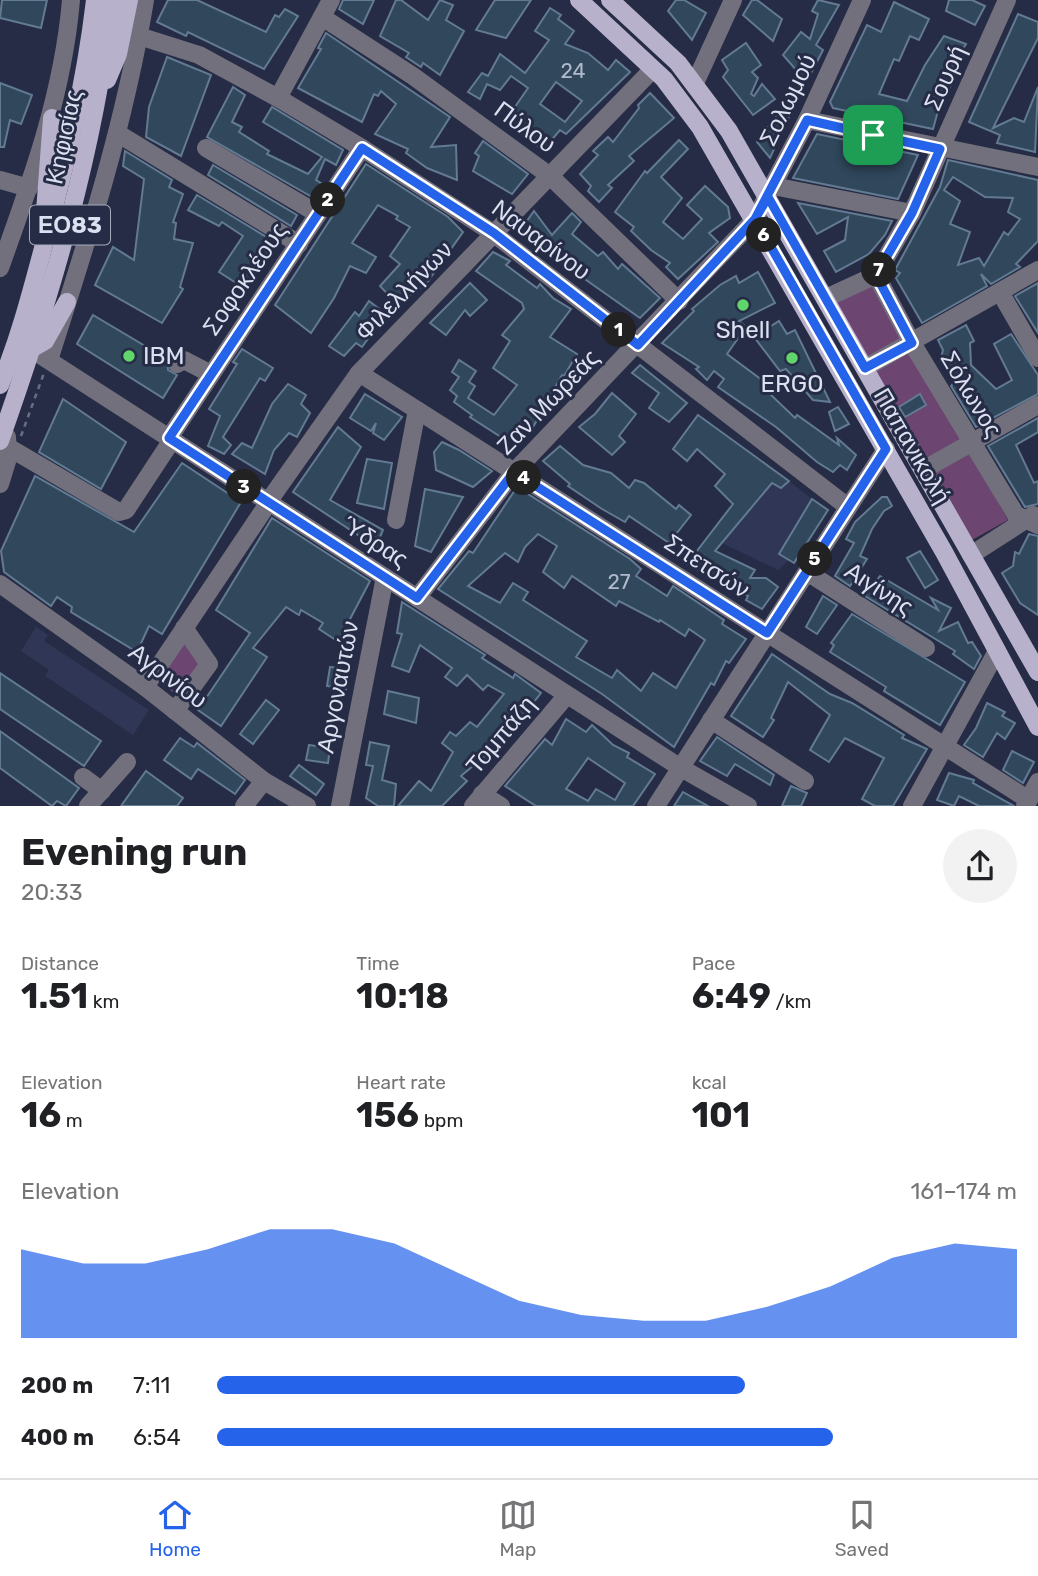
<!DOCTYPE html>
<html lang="en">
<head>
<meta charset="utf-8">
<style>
	body { margin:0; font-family:Rubik,sans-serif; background:#f2f2f2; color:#202124; height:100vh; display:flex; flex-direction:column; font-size:26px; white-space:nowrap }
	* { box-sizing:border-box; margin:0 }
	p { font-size:23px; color:#757577 }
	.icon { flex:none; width:38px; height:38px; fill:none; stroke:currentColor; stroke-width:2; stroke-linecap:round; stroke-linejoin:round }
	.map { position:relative; height:806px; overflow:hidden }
	.panel { display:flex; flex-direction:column; background:#fff; flex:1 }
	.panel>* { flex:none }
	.pin { position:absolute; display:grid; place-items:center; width:60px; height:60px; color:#fff; margin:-30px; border-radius:14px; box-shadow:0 4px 10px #0006 }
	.km { position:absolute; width:35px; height:35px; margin:-18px; border-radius:50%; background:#222; color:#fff; font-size:19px; line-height:35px; text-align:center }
	.round { display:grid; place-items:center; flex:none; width:74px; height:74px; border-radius:37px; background:#f2f2f2 }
	.summary { display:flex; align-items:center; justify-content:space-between; height:119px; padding:0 21px }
	h1 { font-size:38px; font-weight:700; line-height:52px }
	.stats { display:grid; grid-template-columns:repeat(3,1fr); gap:10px; height:119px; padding:7px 21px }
	.stats div { display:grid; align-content:center }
	.stats b { font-size:35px; font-weight:700 }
	.stats small { font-size:19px; font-weight:400 }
	.stats p { font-size:19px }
	.chart { height:196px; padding:14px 21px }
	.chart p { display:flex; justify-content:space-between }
	.chart svg { width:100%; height:126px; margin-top:7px; fill:#2563eb; opacity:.7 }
	ul { padding:0 21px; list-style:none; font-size:23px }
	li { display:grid; grid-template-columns:112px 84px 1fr; align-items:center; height:52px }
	li i { height:18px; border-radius:9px; background:#2563eb }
	.menu { display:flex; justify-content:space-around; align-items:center; height:98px; border-top:2px solid #e0e0e0; background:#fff; font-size:19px; color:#757577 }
	.menu a { display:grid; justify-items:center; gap:4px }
	.menu .on { color:#2563eb }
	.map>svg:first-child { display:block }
</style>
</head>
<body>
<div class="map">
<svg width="1038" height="806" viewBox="0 0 1038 806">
	<rect width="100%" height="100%" fill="#262c45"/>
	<!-- built -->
	<g fill="#303655">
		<path d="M789,481L812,499L789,560L778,570L722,543L772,483L781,488Z"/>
		<path d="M36,627L48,635L44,641L149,710L133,735L45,676L49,670L21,651Z"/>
	</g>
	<!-- green -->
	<g fill="#6c4670">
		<path d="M873,279L907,340L869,362L835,301Z"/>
		<path d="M911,348L964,441L926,462L873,369Z"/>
		<path d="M969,451L1008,520L970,541L931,473Z"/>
		<path d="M184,631L204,659L176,695L154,677Z"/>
	</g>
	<!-- building -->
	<g fill="#30475c" stroke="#627a92" stroke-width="2" fill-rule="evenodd">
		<path d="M2,0H47L41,28L0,18Z"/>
		<path d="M168,0H197L266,32L275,15L279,17L285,9L298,16L264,69L188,32L186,36L157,22Z"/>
		<path d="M374,0L363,24L339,9L343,0Z"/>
		<path d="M396,0H401L428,20L440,0L453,5L446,20L464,31L440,75L423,63L421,67L406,57L409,53L380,36Z"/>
		<path d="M495,0H531L506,38L476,30Z"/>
		<path d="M676,0H684L706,13L692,40L668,11Z"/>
		<path d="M752,0H757L782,19L773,41L743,15Z"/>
		<path d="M818,0L839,5L816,45L823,50L809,77L803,78L783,55L801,32L810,39L818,14L812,11Z"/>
		<path d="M949,0H972L985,6L975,25L946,11Z"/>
		<path d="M894,2L929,19L919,40L910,36L899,61L894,59L879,94L907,101L925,65L944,36L966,44L947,75L954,79L938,111L933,129L833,108L830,102L867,25L881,32Z"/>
		<path d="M550,8L561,15L558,19L574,31L565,44L588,53L608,70L616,60L630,72L566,134L560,130L543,150L506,120L528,88L511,76L500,90L487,84L480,99L468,92L482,73L488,76L500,54L525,73L549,40L535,31ZM556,82L582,101L565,122L540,104Z"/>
		<path d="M1018,14L1038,22V38L993,128L1014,118L1024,122L1038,87L1035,152L997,143L1000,135L969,122Z"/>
		<path d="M326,33L450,117L431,147L456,145L457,180L427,168L406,153L408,149L375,134L396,104L381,91L378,96L374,94L362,122L298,88L321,49L318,48Z"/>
		<path d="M746,43L761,65L752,72L758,78L751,94L754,96L762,84L775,99L753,115L723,77L728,70L722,60Z"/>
		<path d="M167,57L211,75L181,156L146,137L149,107Z"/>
		<path d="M0,83L32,95L21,124L10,120L4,147H0Z"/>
		<path d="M233,87L245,95L232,122L242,127L239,132L269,151L267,154L308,174L322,157L263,122L272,107L343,150L336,165L325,159L316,180L321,183L312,197L207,137Z"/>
		<path d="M798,87L802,89L770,158L757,142Z"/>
		<path d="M650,93L674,118L629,156L634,161L608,185L612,188L599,202L588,191L591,186L580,174L598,155L593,151L608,137L613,142L639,108L638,105Z"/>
		<path d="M817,134L918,155L898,199L793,178Z"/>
		<path d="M679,140L688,149L661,177L682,198L663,222L683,239L702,219L687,205L705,186L728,207L730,218L709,233L718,242L678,279L666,267L670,263L651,250L631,231L634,227L615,212L645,171L647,173Z"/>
		<path d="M483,141L528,174L512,194L473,171L479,156L475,153Z"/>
		<path d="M125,151L172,180L169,187L183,194L173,222L176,223L174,239L193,243L180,287L183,289L162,323L95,285L113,247L134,260L144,179L123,166Z"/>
		<path d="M948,160L1038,180V241L1016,264L1020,267L991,284L981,274L987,286L922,323L896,278L900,273L895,270L940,187ZM953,177L985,197L1013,198L1008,212L1020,219L1008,235L1004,232L984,266L979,258L958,265L970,232L950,224L960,201L944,190Z"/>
		<path d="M366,164L448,217L463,232L426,284L397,304L380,286L400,264L390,256L410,227L396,219L398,216L378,205L352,243L376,257L366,273L350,266L334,298L311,333L275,305Z"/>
		<path d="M213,165L297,215L291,226L208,175Z"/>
		<path d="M197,195L278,244L270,254L268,252L244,288L219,272L243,236L222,222L219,226L188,210Z"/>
		<path d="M798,203L892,221L885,235L869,254L836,272L824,251L845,240L848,217L817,234Z"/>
		<path d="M534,211L552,235L572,213L581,222L572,234L598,256L603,252L618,269L622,264L660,298L640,318L555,258L538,241L535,245L519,232Z"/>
		<path d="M493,252L510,261L506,265L537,288L540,284L553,298L571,309L550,337L577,354L564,376L562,375L532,429L524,423L512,439H504L470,417L472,415L454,402L457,396L450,390L459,377L452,372L459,360L476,371L469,382L475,386L468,398L494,415L517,385L493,368L510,341L502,335L524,309L522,303L476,271Z"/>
		<path d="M758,272L775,303L739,321L746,327L727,354L774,389L770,394L795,418L797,415L839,445L837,438L856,455L847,470L840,465L833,472L817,462L776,427L718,387L724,379L714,371L707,380L696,369L699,367L662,343L694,311L692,309L720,285L736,276L739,283Z"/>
		<path d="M470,283L487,300L470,316L465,310L446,335L430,323Z"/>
		<path d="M1038,283V333L1015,296Z"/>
		<path d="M369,301L386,314L362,347L356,343L344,356L329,346L355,312L359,316Z"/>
		<path d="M93,315L167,359L168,370L177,375L163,398L77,344Z"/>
		<path d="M779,321L787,334L795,330L830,402L813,400L786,369L780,371L754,337Z"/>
		<path d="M966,325L974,341L970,343L971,365L996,389L1012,380L994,344L1011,334L1038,375V394L976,427L951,386L957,379L940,362L943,350L938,340Z"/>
		<path d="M242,349L273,368L265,381L260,378L223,437L231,445L224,454L208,446L220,416L209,409L237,364L233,362Z"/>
		<path d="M640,365L687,403L669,422L649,408L659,393L632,373Z"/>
		<path d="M288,384L306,395L301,404L310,413L297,437L289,433L274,450L265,474L232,454L242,443L252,448L272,404Z"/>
		<path d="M612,393L636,414L619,436L625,442L612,455L579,427L595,414Z"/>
		<path d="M365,394L402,417L384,440L373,433L376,423L371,431L350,418Z"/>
		<path d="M920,394L926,405L905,417L899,407Z"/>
		<path d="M63,399L126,442L101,489L39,452Z"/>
		<path d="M838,407L849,424L835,431L829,412Z"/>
		<path d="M698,415L789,481L781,488L772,483L715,551L755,570L750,578H766L778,587L762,609L746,600L748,596L687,564L733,504L715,486L725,474L697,449L687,461L673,449Z"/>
		<path d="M1038,418V432L1016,445L1034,483L1038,481V504L1025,507L988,446Z"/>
		<path d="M338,427L361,447L330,500L383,530L376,547L293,492Z"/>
		<path d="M442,442L459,450L492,471L473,487L436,470L434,452Z"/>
		<path d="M560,446L583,465L611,473L629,488L635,480L644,483L676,509L679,505L691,515L669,543L629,516L625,522L602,509L568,486L570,484L543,461Z"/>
		<path d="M367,459L392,463L384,509L357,503Z"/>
		<path d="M182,463L241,502L162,634L149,626L137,652L71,612L72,607L57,597L51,606L4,572L1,551L35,476L134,532Z"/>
		<path d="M517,487L630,559L641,569L636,576L667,596L673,586L724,620L722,624L746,639L729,663L726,661L714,685L711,683L674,747L602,694L438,589L469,551L473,553ZM538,534L557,546L543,572L564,588L572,576L616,606L619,601L659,622L660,620L685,636L689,629L705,640L676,688L653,673L641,691L617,670L612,678L576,657L587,641L523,600L528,592L513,583L500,603L468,586L505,553L518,562L525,547Z"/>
		<path d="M425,489L463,497L431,552L415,546Z"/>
		<path d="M882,497H887L892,506L884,511L872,529L860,556L867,559L850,586L835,576L854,543L846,539L855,522Z"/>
		<path d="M812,499L828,510L794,563L779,554Z"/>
		<path d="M272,518L370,581L349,621L356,626L350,634L355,637L348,648L319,629L323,623L301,610L299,615L286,607L253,648L267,657L221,726L198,710L250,633L216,610Z"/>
		<path d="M1029,534L1038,536V615L1020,603L1002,573L1013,566L1015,552L1019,554Z"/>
		<path d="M920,551L938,580L925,588L907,558Z"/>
		<path d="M880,576L938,610L931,598L951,608L939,631L958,622L968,643L972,642L981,656L974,669L953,654L955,651L865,596Z"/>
		<path d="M823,596L837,605L817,634L806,627Z"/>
		<path d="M402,602L485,655L482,658L513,678L515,674L541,693L489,759L485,756L461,776L467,781L442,806H398L419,781L431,791L453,752L442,743L450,732L456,736L470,722L477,727L504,694L488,685L483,690L467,675L457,686L445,677L452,668L420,645L409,672L392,666L402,634L397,633Z"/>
		<path d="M852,614L965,682L940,725L884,691L886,687L830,652L834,645L831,643Z"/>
		<path d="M772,654L830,694L852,703L904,735L902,738L927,749L893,806H875L862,799L884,758L845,738L829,762L810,750L830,715L788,682L771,718L774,720L763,737L731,716Z"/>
		<path d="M330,667L349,669L346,689L327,686Z"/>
		<path d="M0,673L101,741L84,766L0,709Z"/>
		<path d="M388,691L419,698L416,723L384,714Z"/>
		<path d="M266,700L279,710L253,744L240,734Z"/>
		<path d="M987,703L1005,712L1002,716L1015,723L1005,739L997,733L983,757L964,745L976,728Z"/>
		<path d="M566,719L586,732L592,725L613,745L629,753L627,757L655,774L633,806H536L505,786L545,739L552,745ZM588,758L625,783L615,800L596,789L588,801L566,789Z"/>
		<path d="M0,731L79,788L66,806L57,801L52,806L0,768Z"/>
		<path d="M717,737L774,775L770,785L735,764L727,776L700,761Z"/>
		<path d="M180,738L194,747L197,743L245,780L235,794L198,769L191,779L164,760Z"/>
		<path d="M370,742L389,746L382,780L396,784L394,806H378L366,798L373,766L366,765Z"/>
		<path d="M309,745L330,748L328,763L306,760Z"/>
		<path d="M1012,751L1034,762L1023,783L1003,770Z"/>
		<path d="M299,765L324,784L316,795L290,776Z"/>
		<path d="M146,771L183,798L177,806H121Z"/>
		<path d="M949,773L974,780L973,783L1014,806H979L959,796L954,806L937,800Z"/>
		<path d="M791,786L807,793L801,806H782Z"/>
		<path d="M683,792L708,806H674Z"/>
	</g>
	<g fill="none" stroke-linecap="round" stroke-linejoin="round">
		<!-- path -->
		<path stroke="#696e84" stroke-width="2.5" stroke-dasharray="5 5" stroke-linecap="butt" d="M21,436L44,373"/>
		<!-- minor -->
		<g stroke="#73707d" stroke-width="18">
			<path d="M322,17L413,76L550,176L679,301"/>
			<path d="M139,36L199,55L278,98L362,148L493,233L848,507"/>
			<path d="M695,83L733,0"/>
			<path d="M278,98L331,0"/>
			<path d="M807,120L1038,167"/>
			<path d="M117,133L299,244"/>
			<path d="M206,148L318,214"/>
			<path d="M0,180L29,188"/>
			<path d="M773,186L912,213"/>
			<path d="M0,268C32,179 63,94 71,0"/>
			<path d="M876,275L912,343L1016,515L1038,525"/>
			<path d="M1000,292L1038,358"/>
			<path d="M826,298L876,275L912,213L1007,0"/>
			<path d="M31,349L681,768L748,806"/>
			<path d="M49,360C87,242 125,123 145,0"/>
			<path d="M177,364L184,360L211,374"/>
			<path d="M865,368L1038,270"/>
			<path d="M359,373L1029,800"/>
			<path d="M169,438L362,148"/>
			<path d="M8,447L119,512L126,510L172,440"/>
			<path d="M923,470L1038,405"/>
			<path d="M0,484L8,458L7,437"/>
			<path d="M268,502L359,373L653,69"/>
			<path d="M396,520L417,410"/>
			<path d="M971,555L1033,515"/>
			<path d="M807,572L926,648"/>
			<path d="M0,584L145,687L264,781L307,806"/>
			<path d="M417,598L514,472L755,219L807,120L862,0"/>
			<path d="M145,687L263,511"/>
			<path d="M175,711L209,664L184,628"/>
			<path d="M711,720L805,781"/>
			<path d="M83,777L102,791"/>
			<path d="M482,794L501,806"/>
			<path d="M88,806L127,762"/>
			<path d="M244,806L264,781"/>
			<path d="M340,806L385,577"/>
			<path d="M473,806L567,695"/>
			<path d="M656,806L886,449"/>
			<path d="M912,806L997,651"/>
			<path d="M1025,806L1038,782"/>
		</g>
		<!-- major -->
		<g stroke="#b8b1cc" stroke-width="18">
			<path d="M579,0L664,79L700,127L944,552L1038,727"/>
			<path d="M610,0L678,63L729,131L1038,672"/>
			<path d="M107,80L118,54L129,0"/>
			<path d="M45,212L52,118"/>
			<path d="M31,349L45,341L67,302"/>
			<path d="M0,385C18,342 30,297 42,252C65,168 85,86 95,0"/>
			<path d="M0,441C51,297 94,152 112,0"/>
		</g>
	</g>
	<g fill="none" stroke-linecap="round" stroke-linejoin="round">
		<defs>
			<path id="route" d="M873,135L807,120L755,219L638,345L494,233L362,148L169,438L417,598L514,472L767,633L886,449L755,219L768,197L865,368L912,343L876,275L912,213L940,149L873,135"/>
		</defs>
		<!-- route casing -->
		<use href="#route" stroke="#fff" stroke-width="14"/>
		<!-- route -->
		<use href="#route" stroke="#2563eb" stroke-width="9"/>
	</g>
	<!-- markers -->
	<g fill="#5fd56b" stroke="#262c45" stroke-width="2.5">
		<circle cx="743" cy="305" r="7"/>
		<circle cx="129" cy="356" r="7"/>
		<circle cx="792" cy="358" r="7"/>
	</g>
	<g text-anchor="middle" stroke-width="6" stroke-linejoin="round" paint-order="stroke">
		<!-- number labels -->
		<g font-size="21" fill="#b1bacc">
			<text x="573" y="78">24</text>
			<text x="619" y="589">27</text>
		</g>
		<!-- shield labels -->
		<rect fill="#262c45" stroke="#a5abbd" stroke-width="2" x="30" y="205.5" width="80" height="39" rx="5"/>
		<g font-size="23" font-weight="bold" fill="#dce1f1">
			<text x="70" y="233">ΕΟ83</text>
		</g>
		<!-- street labels -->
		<g font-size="24" fill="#dce1f1" stroke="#262c45">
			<text transform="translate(945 78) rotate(-66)" y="8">Σουρή</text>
			<text transform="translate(788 100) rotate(-64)" y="8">Σολωμού</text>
			<text transform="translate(525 127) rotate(36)" y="8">Πύλου</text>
			<text transform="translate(64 137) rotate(-78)" y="8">Κηφισίας</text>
			<text transform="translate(541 240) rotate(37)" y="8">Ναυαρίνου</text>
			<text transform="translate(245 279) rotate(-56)" y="8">Σοφοκλέους</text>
			<text transform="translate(404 291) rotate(-46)" y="8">Φιλελλήνων</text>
			<text transform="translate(971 394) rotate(59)" y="8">Σόλωνος</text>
			<text transform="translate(548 402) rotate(-46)" y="8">Ζαν Μωρεάς</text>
			<text transform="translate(912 446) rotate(60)" y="8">Παπανικολή</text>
			<text transform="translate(375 542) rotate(33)" y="8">Ύδρας</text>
			<text transform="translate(707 566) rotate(33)" y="8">Σπετσών</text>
			<text transform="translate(879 589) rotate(33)" y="8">Αιγίνης</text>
			<text transform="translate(168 676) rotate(37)" y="8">Αγρινίου</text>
			<text transform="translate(338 687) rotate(-79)" y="8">Αργοναυτών</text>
			<text transform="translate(501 735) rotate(-50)" y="8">Τομπάζη</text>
		</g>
		<!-- poi labels -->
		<g font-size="24" fill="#dce1f1" stroke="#262c45">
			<text x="743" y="338">Shell</text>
			<text x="143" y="364" text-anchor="start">IBM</text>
			<text x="792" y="392">ERGO</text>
		</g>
	</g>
</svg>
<div class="pin" style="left:873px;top:135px;background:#1e9e55"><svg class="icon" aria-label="arrive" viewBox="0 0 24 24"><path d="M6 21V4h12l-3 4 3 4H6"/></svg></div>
<b class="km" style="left:619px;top:330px">1</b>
<b class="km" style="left:328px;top:200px">2</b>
<b class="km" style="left:244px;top:487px">3</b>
<b class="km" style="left:524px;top:478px">4</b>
<b class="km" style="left:815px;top:559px">5</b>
<b class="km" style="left:764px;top:235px">6</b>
<b class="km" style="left:879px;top:270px">7</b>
</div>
<section class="panel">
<div class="summary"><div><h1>Evening run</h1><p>20:33</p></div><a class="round"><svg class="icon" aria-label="share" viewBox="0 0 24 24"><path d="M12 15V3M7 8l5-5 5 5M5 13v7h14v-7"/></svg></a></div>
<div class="stats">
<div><p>Distance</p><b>1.51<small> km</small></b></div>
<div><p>Time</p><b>10:18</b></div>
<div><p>Pace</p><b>6:49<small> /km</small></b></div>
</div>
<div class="stats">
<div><p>Elevation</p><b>16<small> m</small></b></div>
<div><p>Heart rate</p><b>156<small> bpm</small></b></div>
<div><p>kcal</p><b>101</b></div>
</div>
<div class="chart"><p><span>Elevation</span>161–174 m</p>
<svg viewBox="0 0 160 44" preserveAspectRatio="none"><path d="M0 44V13L10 18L20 18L30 13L40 6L50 6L60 11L70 21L80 31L90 36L100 38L110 38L120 33L130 26L140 16L150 11L160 13V44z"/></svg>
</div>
<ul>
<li><b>200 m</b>7:11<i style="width:66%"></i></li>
<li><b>400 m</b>6:54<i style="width:77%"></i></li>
</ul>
</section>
<nav class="menu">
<a class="on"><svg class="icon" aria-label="home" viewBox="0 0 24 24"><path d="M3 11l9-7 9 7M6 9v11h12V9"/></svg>Home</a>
<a><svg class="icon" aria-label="map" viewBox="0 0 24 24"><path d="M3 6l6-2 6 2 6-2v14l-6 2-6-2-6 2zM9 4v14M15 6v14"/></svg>Map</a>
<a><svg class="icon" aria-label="saved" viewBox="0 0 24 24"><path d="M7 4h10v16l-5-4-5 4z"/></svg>Saved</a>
</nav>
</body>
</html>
